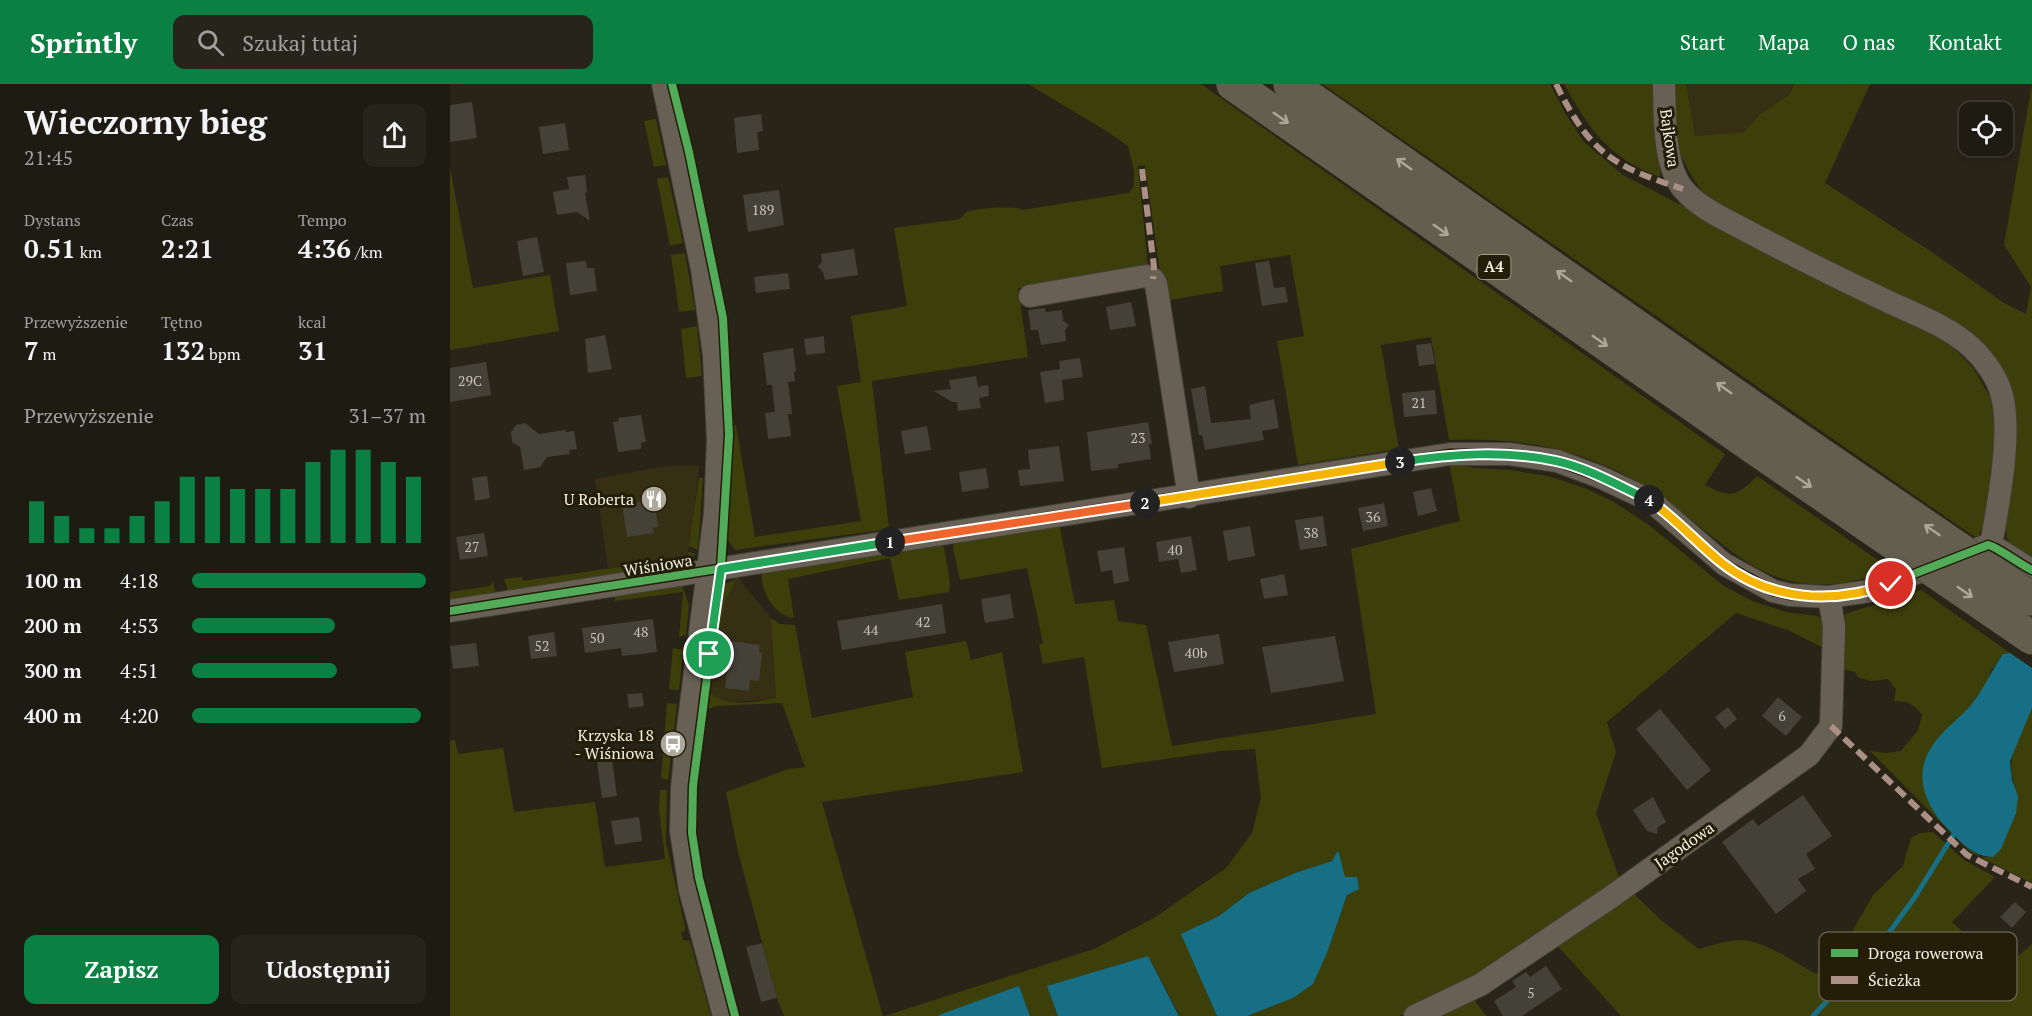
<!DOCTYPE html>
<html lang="pl">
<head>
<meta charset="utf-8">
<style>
	body { margin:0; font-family:"PT Serif",serif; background:#26241b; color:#f1f3f6; height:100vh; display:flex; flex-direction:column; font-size:22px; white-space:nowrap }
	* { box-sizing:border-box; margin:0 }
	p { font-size:20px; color:#a1a19f }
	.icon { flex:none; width:33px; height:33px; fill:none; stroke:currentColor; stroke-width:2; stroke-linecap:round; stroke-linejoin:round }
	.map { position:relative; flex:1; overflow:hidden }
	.drawer { display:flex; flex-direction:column; background:#1e1b12; width:450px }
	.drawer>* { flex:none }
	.controls { position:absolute; left:1509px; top:18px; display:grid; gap:12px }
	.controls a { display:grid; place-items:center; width:54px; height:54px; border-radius:12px; background:#1e1b12; box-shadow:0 3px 9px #0003,0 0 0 2px #3c3932; font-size:30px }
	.pin { position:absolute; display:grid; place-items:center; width:51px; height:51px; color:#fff; margin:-26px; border:3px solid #fff; border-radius:50%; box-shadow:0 2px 6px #0007 }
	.km { position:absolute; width:30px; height:30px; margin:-15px; border-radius:50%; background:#222; color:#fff; font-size:16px; line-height:30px; text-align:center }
	.round { display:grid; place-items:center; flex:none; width:63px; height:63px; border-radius:12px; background:#26241b }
	.overview { display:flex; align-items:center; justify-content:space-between; height:102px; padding:0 24px }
	h1 { font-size:33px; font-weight:700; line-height:45px }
	.figures { display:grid; grid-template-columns:repeat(3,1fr); gap:9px; height:102px; padding:6px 24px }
	.figures div { display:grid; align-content:center }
	.figures b { font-size:26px; font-weight:700 }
	.figures small { font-size:16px; font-weight:400 }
	.figures p { font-size:16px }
	.chart { height:168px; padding:12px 24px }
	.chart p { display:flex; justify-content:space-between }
	.chart svg { width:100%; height:108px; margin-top:6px; stroke:#0b8043; stroke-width:6 }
	.button { display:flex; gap:12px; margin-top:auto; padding:12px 24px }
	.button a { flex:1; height:69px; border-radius:12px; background:#0b8043; color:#fff; font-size:24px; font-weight:700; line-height:69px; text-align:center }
	.button a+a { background:#26241b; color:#f1f3f6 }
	ul { padding:0 24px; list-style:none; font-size:20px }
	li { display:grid; grid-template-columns:96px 72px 1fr; align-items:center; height:45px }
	li i { height:15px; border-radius:8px; background:#0b8043 }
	header { display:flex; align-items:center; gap:36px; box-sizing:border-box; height:84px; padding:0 30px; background:#0b8043; color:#fff }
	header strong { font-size:28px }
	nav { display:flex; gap:33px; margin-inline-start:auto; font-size:21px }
	.search { width:420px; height:54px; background:#26241b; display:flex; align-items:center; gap:15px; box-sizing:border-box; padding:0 21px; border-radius:12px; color:#a1a19f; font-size:22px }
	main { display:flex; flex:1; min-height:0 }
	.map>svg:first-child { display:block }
</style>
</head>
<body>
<header>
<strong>Sprintly</strong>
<div class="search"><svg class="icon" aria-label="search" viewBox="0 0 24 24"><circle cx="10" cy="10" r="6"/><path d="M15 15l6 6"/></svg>Szukaj tutaj</div>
<nav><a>Start</a><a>Mapa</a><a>O nas</a><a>Kontakt</a></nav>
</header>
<main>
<section class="drawer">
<div class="overview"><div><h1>Wieczorny bieg</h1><p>21:45</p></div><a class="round"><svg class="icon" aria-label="share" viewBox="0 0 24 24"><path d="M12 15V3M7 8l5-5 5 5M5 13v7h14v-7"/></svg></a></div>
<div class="figures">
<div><p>Dystans</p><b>0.51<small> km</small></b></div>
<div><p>Czas</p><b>2:21</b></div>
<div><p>Tempo</p><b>4:36<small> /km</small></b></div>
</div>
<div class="figures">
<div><p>Przewyższenie</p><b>7<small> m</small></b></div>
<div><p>Tętno</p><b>132<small> bpm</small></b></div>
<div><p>kcal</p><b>31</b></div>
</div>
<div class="chart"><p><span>Przewyższenie</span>31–37 m</p>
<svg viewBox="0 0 160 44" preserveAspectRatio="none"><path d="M5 44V27M15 44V33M25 44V38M35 44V38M45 44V33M55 44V27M65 44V17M75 44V17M85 44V22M95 44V22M105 44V22M115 44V11M125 44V6M135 44V6M145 44V11M155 44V17"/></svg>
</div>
<ul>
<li><b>100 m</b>4:18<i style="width:100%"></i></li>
<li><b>200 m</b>4:53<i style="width:61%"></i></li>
<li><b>300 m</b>4:51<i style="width:62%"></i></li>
<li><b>400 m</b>4:20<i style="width:98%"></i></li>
</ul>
<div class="button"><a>Zapisz</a><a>Udostępnij</a></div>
</section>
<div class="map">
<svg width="1582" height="932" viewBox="0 0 1582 932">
	<rect width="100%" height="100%" fill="#282418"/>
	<!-- built -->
	<g fill="#372f14">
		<path d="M1236,0H1344L1340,10L1310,30L1294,48L1244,52Z"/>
		<path d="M249,381L242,448L237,473L158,484L145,395L215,382Z"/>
		<path d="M284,489L321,534L326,615L279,618L264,614L258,606L263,562L266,561L275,515L284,501Z"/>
	</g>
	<!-- green -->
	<g fill="#3d3f0b">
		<path d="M578,0H751L1275,370L1255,401C1280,415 1288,412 1307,392L1442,486C1309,534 1283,452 1184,396C1126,363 1065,353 999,356L981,253L931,261L949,365L848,381L827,257L854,252L840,171L770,182L773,207L714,217L695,81L688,82L698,184L568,204L578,273L422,297L439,445L285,466L277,455L282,341H286L305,453L411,437L387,302L411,298L401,232L457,222L444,144L510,135C512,133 514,130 517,128C527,124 565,121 572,126L679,109L684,102V87L678,62L658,48Z"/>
		<path d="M872,0H1100L1115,29L1134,58L1173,91L1501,261L1524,285L1540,313L1545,342L1537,429L1528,455C1308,304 1091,151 872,0Z"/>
		<path d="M1114,0H1209L1210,93C1158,74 1140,46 1114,0Z"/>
		<path d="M1221,0H1236L1245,52L1294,48L1310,30L1340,10L1344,0H1420L1375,99L1479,166L1554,219L1576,230L1581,203L1554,161L1582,0V476L1566,466L1557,455L1541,273L1262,119C1225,75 1225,56 1221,0Z"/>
		<path d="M206,35L216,81L204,83L194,37Z"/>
		<path d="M0,84L23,204L100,191L109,247L0,266Z"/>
		<path d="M218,93L233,159L220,162L207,95Z"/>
		<path d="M235,169L245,226L229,228L221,171Z"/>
		<path d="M247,242L252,292L236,294L231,245Z"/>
		<path d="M999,378L1025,384L1060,386L1098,392L1135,404L1164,418L1199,441L1274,502L1302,517L1336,528L1367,532L1373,536L1377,566L1338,546L1286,529L1157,638L1166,668L1146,729L1171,799L1032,891L949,932H797L843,914L877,869L897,811L888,766L882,777L845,789L799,809L769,832L732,850L767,932H730L698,872L598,902L608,932H580L569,902L489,932H434L644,865L704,834L776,784L802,749L811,714L805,665L771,667L652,684L634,573L593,580L589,561L593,559L577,484L510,496L503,465L504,457L609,439L625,520L664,516L668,537L696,541L722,662L926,630L901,465L1010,437Z"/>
		<path d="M249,394H253L248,466L239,462Z"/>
		<path d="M486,459L494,463L500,498L499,508L449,516L440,474L338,495L344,534C324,532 309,505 312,486Z"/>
		<path d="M238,468L246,470L240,476V480L59,509L54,495L72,493L73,497L237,473Z"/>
		<path d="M284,496V501L275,516L266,561L263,562L270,507L275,500Z"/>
		<path d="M43,497L46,511L0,518V508L40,502Z"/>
		<path d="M232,501L239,521L236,551L229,553L233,508L165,517L164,507Z"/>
		<path d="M1471,506L1560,569L1553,570L1541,587L1534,606L1518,625L1515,762L1531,773H1543L1568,712C1553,674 1566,659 1582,624V799L1520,768L1420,667L1436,669L1451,667L1468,646L1472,631C1465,620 1457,617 1444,617L1446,605L1438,595L1421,597L1409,594L1405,588L1391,585L1395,530Z"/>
		<path d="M321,534L330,540L345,541L362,634L463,613L455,568L516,557L521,576L552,568L573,688L372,718L433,932H334L327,914L288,768L276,708L338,685L355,683L332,619L267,622L258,625L254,633L258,606C273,625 304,618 326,614Z"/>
		<path d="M223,564L233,566L229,606L219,605Z"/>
		<path d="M217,619L227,620L218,696L211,694Z"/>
		<path d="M5,656L8,670L53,664L64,728L145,718L155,783L215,775L209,726L210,706H217L216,758L235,843V847L231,848L233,856L240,857L261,932H0V657Z"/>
		<path d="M1483,748L1514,776L1545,793L1502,838L1553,885L1582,860V932H1171L1105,859L1181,807L1212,837L1249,865C1261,862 1277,856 1290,856C1319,858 1341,877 1366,890L1383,881L1423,811L1453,782L1461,754L1470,749Z"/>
		<path d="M1022,913L1036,932H981Z"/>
	</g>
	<!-- water -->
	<g fill="#176f86">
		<path d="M1560,569L1582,584V624L1560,677L1562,696L1568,712L1566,729L1551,765L1543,773C1523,773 1511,758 1498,745C1473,720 1462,687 1485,658C1495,644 1510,634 1521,621C1534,605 1541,587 1553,570Z"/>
		<path d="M888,766L895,793H907L909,805L897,811L877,869L863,900L843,914L797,932H767L731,850L769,832L799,809L845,789L882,777Z"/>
		<path d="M698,872L729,932H608L597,902Z"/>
		<path d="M569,902L580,932H489V931Z"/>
	</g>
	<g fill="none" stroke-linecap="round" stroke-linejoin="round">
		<!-- stream -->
		<g stroke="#176f86" stroke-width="5">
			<path d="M1502,754L1507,745"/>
			<path d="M1363,932L1430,861L1465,813L1499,758"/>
		</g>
	</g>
	<!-- building -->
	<g fill="#444137">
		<path d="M22,18L27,54L0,58V21Z"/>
		<path d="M311,30L313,47L307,48L309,66L287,69L284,34Z"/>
		<path d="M115,39L119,66L93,70L89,43Z"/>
		<path d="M135,91L137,108L135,109L140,137L127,128L107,131L103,108L119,105L117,93Z"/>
		<path d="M329,106L334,141L298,148L293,111Z"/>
		<path d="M87,153L94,188L73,192L67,157Z"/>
		<path d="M404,165L408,191L375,196L373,188L368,183L372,177L371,170Z"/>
		<path d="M136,177L137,184H144L147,207L120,211L116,179Z"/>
		<path d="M819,177L824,204L835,203L838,218L812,222L805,179Z"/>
		<path d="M338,189L340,205L306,209L304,193Z"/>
		<path d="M681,218L686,242L660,246L656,223Z"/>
		<path d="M595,224L596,228L612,226L613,237L619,241L615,246L616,257L591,261L588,246H581L578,226Z"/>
		<path d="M155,251L162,285L138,289L135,255Z"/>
		<path d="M374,252L375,269L356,271L354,255Z"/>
		<path d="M981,259L985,280L969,282L966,261Z"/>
		<path d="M343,264L346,287L344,288L345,297L338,298L342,330H338L341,352L318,355L315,329L325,328L322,301H317L313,269Z"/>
		<path d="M630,274L633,293L612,296L614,316L595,319L590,288L610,285L609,277Z"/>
		<path d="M36,278L41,311L0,318V284Z"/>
		<path d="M526,292L528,303L538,301L539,312L529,314L531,324L508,327L507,318H502L484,307L501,305L499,296Z"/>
		<path d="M755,302L761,339L801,335L799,321L824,315L829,344L812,347L814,356L755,366L752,351H749L741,305Z"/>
		<path d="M985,306L987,330L954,333L952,309Z"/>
		<path d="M191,331L196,358L191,359V365L168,368L163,338L169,337L168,334Z"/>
		<path d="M698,338L702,360H699L701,375L668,380V384L641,387L637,348Z"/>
		<path d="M75,339L89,350L115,346L116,348L124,347L127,365L119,366L120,370L97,373L90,383L74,386L70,363L62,358L61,348L66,341Z"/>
		<path d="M477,342L481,366L455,370L451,347Z"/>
		<path d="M609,362L614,397L570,402L568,386L580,385L578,366Z"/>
		<path d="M536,384L539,404L512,408L509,388Z"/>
		<path d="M37,392L40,414L25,417L22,394Z"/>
		<path d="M981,404L987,427L968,432L963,408Z"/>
		<path d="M199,417L200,422L205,421L208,443L203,444L204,449L177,453L172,420Z"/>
		<path d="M934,419L938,442L913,447L908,424Z"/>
		<path d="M873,432L877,462L850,466L845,436Z"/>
		<path d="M800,442L805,472L778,477L773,447Z"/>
		<path d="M34,449L38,472L10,476L6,453Z"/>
		<path d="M741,452L747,486L731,489L728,475L709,478L706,458Z"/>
		<path d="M674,463L679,497L664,500L662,486L651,488L647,467Z"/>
		<path d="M834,490L838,511L814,515L810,495Z"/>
		<path d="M560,510L564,534L535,539L531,515Z"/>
		<path d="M492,520L496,549L392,566L387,537Z"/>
		<path d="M203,535L207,568L172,572L171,564L135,569L132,544Z"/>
		<path d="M104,548L107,572L81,575L78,552Z"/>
		<path d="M769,550L774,580L724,588L718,558Z"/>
		<path d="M885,552L894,597L821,609L812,563Z"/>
		<path d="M280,557L310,561L309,568L312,569L309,597L300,596L299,607L275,604Z"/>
		<path d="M26,559L29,582L3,585L0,562Z"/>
		<path d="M192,609L194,622L179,624L177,610Z"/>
		<path d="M1328,613L1352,633L1336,652L1312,632Z"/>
		<path d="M1278,623L1287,635L1275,645L1265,633Z"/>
		<path d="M1210,625L1261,686L1237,706L1186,645Z"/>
		<path d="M162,676L167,712L152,714L147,678Z"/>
		<path d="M1353,711L1382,752L1356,770L1365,785L1348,795L1356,807L1326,830L1272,758L1303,735L1308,742Z"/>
		<path d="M1203,713L1216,738L1208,743L1207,750L1197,747L1183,726Z"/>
		<path d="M189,733L192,757L165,761L161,737Z"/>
		<path d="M1565,818L1576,828L1562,844L1550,833Z"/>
		<path d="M312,859L327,914L311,918L296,863Z"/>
		<path d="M1096,882L1112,905L1072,932H1053L1044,917L1066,903L1062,897L1076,888L1080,893Z"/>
	</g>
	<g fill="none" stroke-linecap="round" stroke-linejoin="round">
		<defs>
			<g id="minor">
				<path d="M213,0L252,185L264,271L268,356L265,430L237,652L232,705L231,747L240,806L274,932"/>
				<path d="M1214,0C1215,30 1213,83 1234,106C1250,125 1277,136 1299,148C1344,172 1390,195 1437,217C1464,230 1498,242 1521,263C1534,275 1548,294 1552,312C1562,349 1548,422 1541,461"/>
				<path d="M580,212L696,192L703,195L706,200L739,413"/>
				<path d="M0,527L1000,370H1059L1107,377L1150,393L1201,417L1274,480L1323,507L1340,511L1379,513L1420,507L1538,461C1546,462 1571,481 1582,486"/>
				<path d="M965,932L1030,901L1161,813L1359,671L1381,642L1384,542L1379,513"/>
			</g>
			<g id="highway">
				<path d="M783,0L1306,365"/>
				<path d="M840,0L1322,337"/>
			</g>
		</defs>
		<!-- minor casing -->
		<use href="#minor" stroke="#434036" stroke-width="24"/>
		<!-- highway casing -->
		<use href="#highway" stroke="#434036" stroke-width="34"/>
		<!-- minor -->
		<use href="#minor" stroke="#686055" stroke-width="22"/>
		<!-- highway -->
		<use href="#highway" stroke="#645e4f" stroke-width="33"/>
		<defs>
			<g id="highway-bridge">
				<path d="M1322,337L1582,515"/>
				<path d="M1306,365L1582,554"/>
			</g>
		</defs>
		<!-- highway-bridge casing -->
		<use href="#highway-bridge" stroke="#434036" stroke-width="34" stroke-linecap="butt"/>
		<!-- highway-bridge -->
		<use href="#highway-bridge" stroke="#645e4f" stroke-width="33"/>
		<!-- quiet -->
		<g stroke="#ac8f84" stroke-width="6" stroke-dasharray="12 6" stroke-linecap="butt">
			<path d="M1106,0C1140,69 1162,82 1233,105"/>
			<path d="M692,85L704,183L703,195"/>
			<path d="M1381,642L1517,771L1582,803"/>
		</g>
		<defs>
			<g id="cycleway">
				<path d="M222,0L239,68L273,234L279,351L271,485L243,702L242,749L249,794L285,932"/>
				<path d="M0,527L1000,370H1059L1107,377L1150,393L1201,417L1274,480L1323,507L1340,511L1379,513L1420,507L1538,461C1546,462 1571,481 1582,486"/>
			</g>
		</defs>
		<!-- cycleway casing -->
		<use href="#cycleway" stroke="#241d08" stroke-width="11"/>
		<!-- cycleway -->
		<use href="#cycleway" stroke="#51ab58" stroke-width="8"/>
	</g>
	<!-- one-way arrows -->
	<defs><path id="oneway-shaft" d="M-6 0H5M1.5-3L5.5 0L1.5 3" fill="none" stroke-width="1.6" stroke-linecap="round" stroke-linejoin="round" transform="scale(1.5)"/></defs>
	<g stroke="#aca799">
		<use href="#oneway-shaft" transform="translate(831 34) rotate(35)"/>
		<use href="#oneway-shaft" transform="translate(954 80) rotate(-145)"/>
		<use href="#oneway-shaft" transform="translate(991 146) rotate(35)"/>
		<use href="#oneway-shaft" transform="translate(1114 192) rotate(-145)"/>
		<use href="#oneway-shaft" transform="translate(1150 257) rotate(35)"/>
		<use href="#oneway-shaft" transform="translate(1274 304) rotate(-145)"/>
		<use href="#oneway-shaft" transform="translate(1354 398) rotate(34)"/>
		<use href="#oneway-shaft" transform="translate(1482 446) rotate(-146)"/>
		<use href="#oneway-shaft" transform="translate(1515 508) rotate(35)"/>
	</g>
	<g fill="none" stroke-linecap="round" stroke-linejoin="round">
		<defs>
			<path id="split-1" d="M259,570L271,485L440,458"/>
			<path id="split-2" d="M440,458L695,419"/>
			<path id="split-3" d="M695,419L950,378"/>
			<path id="split-4" d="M950,378C1002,370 1054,366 1106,377C1138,384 1169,402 1199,416"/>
			<path id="split-5" d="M1199,416C1225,434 1247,459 1272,479C1322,518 1384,520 1441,500"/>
		</defs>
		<!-- split-1 casing -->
		<use href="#split-1" stroke="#fff" stroke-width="12"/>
		<!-- split-2 casing -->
		<use href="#split-2" stroke="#fff" stroke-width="12"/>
		<!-- split-3 casing -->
		<use href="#split-3" stroke="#fff" stroke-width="12"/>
		<!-- split-4 casing -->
		<use href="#split-4" stroke="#fff" stroke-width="12"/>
		<!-- split-5 casing -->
		<use href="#split-5" stroke="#fff" stroke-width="12"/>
		<!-- split-1 -->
		<use href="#split-1" stroke="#22a559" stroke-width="8"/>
		<!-- split-2 -->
		<use href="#split-2" stroke="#f0652b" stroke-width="8"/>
		<!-- split-3 -->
		<use href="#split-3" stroke="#f5b400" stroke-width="8"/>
		<!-- split-4 -->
		<use href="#split-4" stroke="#22a559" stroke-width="8"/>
		<!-- split-5 -->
		<use href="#split-5" stroke="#f5b400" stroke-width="8"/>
	</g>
	<!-- icons -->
	<defs>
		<symbol id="restaurant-disc" viewBox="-11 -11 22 22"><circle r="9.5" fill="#ada99c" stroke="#241d08"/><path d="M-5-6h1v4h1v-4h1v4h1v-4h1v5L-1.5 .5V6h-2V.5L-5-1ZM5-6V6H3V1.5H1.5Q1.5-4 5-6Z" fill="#fff"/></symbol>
		<symbol id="bus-disc" viewBox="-11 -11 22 22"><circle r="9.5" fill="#ada99c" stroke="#241d08"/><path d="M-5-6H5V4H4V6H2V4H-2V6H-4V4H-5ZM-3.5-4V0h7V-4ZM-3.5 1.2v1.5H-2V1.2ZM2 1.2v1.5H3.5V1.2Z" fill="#fff"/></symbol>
	</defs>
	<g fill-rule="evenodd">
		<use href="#restaurant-disc" x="189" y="400" width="30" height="30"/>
		<use href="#bus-disc" x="208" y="645" width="30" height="30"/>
	</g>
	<g text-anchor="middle" stroke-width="6" stroke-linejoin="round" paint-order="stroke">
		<!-- number labels -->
		<g font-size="14" fill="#c8c4b8">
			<text x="313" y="131">189</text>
			<text x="20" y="302">29C</text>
			<text x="969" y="324">21</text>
			<text x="688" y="359">23</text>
			<text x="923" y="438">36</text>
			<text x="861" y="454">38</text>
			<text x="22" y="468">27</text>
			<text x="725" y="471">40</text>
			<text x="473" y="543">42</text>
			<text x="421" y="551">44</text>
			<text x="191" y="553">48</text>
			<text x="147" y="559">50</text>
			<text x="92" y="567">52</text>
			<text x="746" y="574">40b</text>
			<text x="1332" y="637">6</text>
			<text x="1081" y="914">5</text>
		</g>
		<!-- shield labels -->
		<rect fill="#241d08" stroke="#b6b1a1" stroke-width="1.5" x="1027.5" y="171" width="33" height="24" rx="4.5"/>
		<g font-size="15" font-weight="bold" fill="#f4f0e3">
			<text x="1044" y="188">A4</text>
		</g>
		<!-- street labels -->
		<g font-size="16" fill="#f4f0e3" stroke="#241d08">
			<text transform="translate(1220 54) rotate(82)" y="6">Bajkowa</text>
			<text transform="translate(208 481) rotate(-9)" y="6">Wiśniowa</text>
			<text transform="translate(1234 761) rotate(-35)" y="6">Jagodowa</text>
		</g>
		<!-- poi labels -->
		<g font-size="16" fill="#f4f0e3" stroke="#241d08" text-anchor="end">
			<text x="184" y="421">U Roberta</text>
			<text x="204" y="657">Krzyska 18<tspan x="204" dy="18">- Wiśniowa</tspan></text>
		</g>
	</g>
	<!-- legend -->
	<rect x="1369" y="848" width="198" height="69" rx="9" fill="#241d08" stroke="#625c4a" stroke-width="1.5"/>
	<rect x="1381" y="865" width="27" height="8" fill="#51ab58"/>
	<rect x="1381" y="892" width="27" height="8" fill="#ac8f84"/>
	<g font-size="16" fill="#f4f0e3">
		<text x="1418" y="875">Droga rowerowa</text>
		<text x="1418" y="902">Ścieżka</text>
	</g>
</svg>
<div class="controls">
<a><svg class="icon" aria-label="locate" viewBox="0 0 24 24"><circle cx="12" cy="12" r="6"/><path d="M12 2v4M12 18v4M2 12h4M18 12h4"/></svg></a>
</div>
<div class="pin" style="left:259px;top:570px;background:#1e9e55"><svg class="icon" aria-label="arrive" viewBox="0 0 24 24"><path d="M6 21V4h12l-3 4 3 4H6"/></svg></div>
<div class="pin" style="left:1441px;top:500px;background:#d93025"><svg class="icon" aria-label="check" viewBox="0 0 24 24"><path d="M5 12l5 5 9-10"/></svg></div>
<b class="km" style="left:440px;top:458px">1</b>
<b class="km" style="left:695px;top:419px">2</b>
<b class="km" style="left:950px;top:378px">3</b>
<b class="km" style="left:1199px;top:416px">4</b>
</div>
</main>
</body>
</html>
